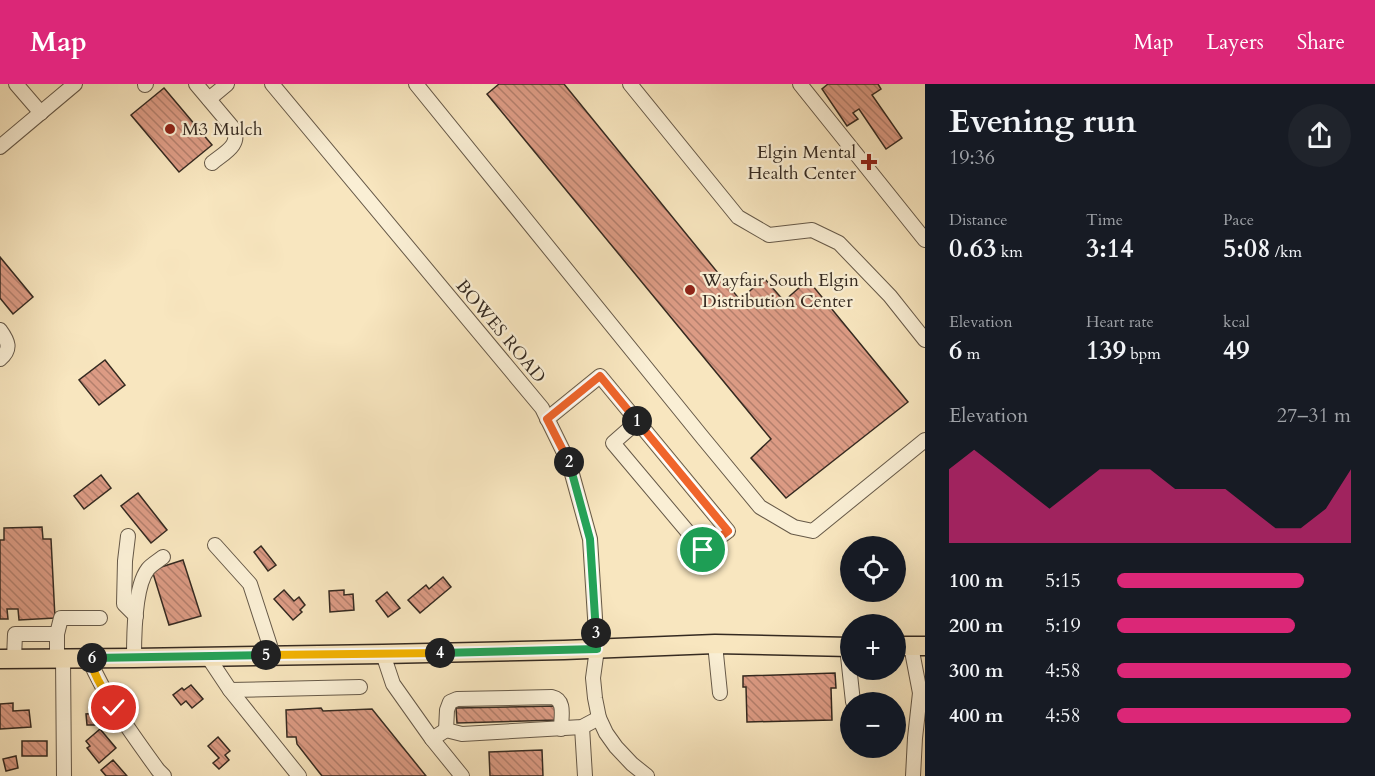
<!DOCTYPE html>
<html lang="en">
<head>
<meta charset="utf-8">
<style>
	body { margin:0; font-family:Cardo,serif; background:#20242c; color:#f1f3f6; height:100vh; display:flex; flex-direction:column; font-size:22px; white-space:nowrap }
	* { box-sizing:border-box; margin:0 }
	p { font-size:20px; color:#9ea1a6 }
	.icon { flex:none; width:33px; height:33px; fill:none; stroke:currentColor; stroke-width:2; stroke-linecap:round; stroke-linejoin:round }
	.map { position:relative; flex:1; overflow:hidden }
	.drawer { display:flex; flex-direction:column; background:#171b24; width:450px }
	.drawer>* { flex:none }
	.buttons { position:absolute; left:840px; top:452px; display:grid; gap:12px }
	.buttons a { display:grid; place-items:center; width:66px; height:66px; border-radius:50%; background:#171b24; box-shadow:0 6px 24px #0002; font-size:30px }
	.pin { position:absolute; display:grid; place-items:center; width:51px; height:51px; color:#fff; margin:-26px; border:3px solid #fff; border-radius:50%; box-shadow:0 2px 6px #0007 }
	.km { position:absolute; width:30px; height:30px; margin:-15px; border-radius:50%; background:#222; color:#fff; font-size:16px; line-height:30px; text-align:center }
	.round { display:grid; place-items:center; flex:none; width:63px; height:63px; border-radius:32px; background:#20242c }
	.headline { display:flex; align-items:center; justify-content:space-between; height:102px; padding:0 24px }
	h1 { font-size:33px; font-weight:700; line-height:45px }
	.metrics { display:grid; grid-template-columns:repeat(3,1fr); gap:9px; height:102px; padding:6px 24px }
	.metrics div { display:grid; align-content:center }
	.metrics b { font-size:26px; font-weight:700 }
	.metrics small { font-size:16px; font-weight:400 }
	.metrics p { font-size:16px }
	.chart { height:168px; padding:12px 24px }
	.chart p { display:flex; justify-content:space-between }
	.chart svg { width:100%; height:108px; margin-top:6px; fill:#db2777; opacity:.7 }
	ul { padding:0 24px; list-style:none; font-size:20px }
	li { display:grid; grid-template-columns:96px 72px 1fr; align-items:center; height:45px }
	li i { height:15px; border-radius:8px; background:#db2777 }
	header { display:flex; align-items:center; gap:36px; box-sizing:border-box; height:84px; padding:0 30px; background:#db2777; color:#fff }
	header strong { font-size:28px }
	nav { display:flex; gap:33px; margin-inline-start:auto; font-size:21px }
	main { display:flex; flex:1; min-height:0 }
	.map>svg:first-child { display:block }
</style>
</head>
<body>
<header>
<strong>Map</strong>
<nav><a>Map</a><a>Layers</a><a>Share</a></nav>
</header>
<main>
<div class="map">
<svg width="925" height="692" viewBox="0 0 925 692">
	<defs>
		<pattern id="building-back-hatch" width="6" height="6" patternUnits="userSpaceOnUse" patternTransform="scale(1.5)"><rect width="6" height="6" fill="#dc9b84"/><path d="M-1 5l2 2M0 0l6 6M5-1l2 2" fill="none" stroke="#b37f6c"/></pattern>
	</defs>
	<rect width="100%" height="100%" fill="#f8e6bf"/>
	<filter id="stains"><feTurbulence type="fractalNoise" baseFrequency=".00333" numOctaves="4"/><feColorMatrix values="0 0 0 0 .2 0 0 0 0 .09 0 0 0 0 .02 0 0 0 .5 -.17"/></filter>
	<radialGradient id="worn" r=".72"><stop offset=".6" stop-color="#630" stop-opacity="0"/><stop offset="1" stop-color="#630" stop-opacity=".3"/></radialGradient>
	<!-- building -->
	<g fill="url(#building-back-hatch)" stroke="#352a21" stroke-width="1.5">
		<path d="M499,0H564L740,216L764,194L784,217L808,196L908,318L786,414L751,374L771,355L487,10Z"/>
		<path d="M828,0H878L881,5L872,11L902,54L886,65L859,25L853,29L858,35L847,42L822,5Z"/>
		<path d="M164,4L212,61L179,88L131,31Z"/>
		<path d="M0,173L33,213L13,230L0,214Z"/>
		<path d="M105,276L125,301L99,321L79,296Z"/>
		<path d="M101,391L111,404L84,425L74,412Z"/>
		<path d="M138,409L167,446L151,459L121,422Z"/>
		<path d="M42,443L43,455H51L55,534L19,536L18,525H7L8,535H0V456H4V444Z"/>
		<path d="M261,462L276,481L268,487L254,468Z"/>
		<path d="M183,476L201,532L169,541L152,486Z"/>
		<path d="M443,493L451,503L420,529L408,516L426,501L429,505Z"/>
		<path d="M284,506L294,517L299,513L305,521L300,526L302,528L293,536L274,515Z"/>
		<path d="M344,506V511L353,510L354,526L330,528L329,507Z"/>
		<path d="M387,508L400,524L388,533L376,517Z"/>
		<path d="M835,589L836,604H831L832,636L747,638L746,603H743V592Z"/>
		<path d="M191,601L203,615L192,624L186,617L181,621L173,611L182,604L184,606Z"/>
		<path d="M13,619V627L29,626L31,643L0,645V620Z"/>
		<path d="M556,622L557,636L457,639L456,624Z"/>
		<path d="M321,624L323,627L372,625L426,692H322L297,660L296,653H287L286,626Z"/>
		<path d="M96,629L97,641H87L86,630Z"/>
		<path d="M100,645L116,664L99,679L87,664L90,662L86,657Z"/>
		<path d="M218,653L230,667L225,671L229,676L219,685L213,679L219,674L208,662Z"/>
		<rect x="22" y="657" width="25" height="15"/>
		<path d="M542,666L543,692H490L489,668Z"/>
		<path d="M16,672L18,684L6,687L3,675Z"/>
		<path d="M113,676L127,692H106L101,686Z"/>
	</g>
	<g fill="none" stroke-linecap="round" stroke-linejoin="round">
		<defs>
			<g id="minor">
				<path d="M16,0L41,29"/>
				<path d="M196,0L233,44C242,61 224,69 212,79"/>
				<path d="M272,0L542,324L569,379L590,455L597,565L593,594L595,614L599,634L606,649L616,663L632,680L647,692"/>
				<path d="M416,0L703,354L760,423L794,443L813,447L925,356"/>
				<path d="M630,0L738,133L769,151L812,146L839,159L890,212L925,256"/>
				<path d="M800,0L925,156"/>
				<path d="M145,1L146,0"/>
				<path d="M209,15L227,0"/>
				<path d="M0,63L75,0"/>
				<path d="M0,246C8,257 12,265 0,275"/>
				<path d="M547,335L600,292L728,447L703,466L613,359L638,337"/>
				<path d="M128,452L125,477L124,520L136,532"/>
				<path d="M215,461L250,500L273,571"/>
				<path d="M715,560L720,609"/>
				<path d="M911,562L920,609L925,608"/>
				<path d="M847,563L853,618"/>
				<path d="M383,570L393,600L432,655L462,692"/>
				<path d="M208,573L230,606L299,692"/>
				<path d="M63,574L64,692"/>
				<path d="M134,574C134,552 134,503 148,485C151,481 158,477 163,473"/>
				<path d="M14,575L15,550H57"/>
				<path d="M57,575V550L61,534H100"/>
				<path d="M89,575C106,615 132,650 158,686L164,692"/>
				<path d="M230,606L360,603"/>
				<path d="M582,643L585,692"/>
				<path d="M446,646L447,626L450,618L457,615L552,613C566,616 561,633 561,645"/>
				<path d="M432,655L446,646L462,650L582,643L599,634"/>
				<path d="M913,692L915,654L920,609"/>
			</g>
			<g id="major">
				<path d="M896,562H925"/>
				<path d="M0,575L134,574L383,570L564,566L715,560L850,563"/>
			</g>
		</defs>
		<!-- minor casing -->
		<use href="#minor" stroke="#665948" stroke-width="16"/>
		<!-- major casing -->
		<use href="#major" stroke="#352a21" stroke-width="21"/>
		<!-- minor -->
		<use href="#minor" stroke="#faefd5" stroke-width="14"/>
		<!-- major -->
		<use href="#major" stroke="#f8e6bf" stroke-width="18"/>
	</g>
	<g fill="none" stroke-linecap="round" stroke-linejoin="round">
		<defs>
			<path id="split-1" d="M637,337L728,447L703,466"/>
			<path id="split-2" d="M569,378L547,335L600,292L637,337"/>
			<path id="split-3" d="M569,378L590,455L596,549"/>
			<path id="split-4" d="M440,569L597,565L596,549"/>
			<path id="split-5" d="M266,571L440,569"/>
			<path id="split-6" d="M92,574L266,571"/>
			<path id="split-7" d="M92,574H88L98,596L114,624"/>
		</defs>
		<!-- split-1 casing -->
		<use href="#split-1" stroke="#fff" stroke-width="12"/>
		<!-- split-2 casing -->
		<use href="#split-2" stroke="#fff" stroke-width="12"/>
		<!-- split-3 casing -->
		<use href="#split-3" stroke="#fff" stroke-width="12"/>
		<!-- split-4 casing -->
		<use href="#split-4" stroke="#fff" stroke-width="12"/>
		<!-- split-5 casing -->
		<use href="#split-5" stroke="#fff" stroke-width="12"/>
		<!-- split-6 casing -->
		<use href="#split-6" stroke="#fff" stroke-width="12"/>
		<!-- split-7 casing -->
		<use href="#split-7" stroke="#fff" stroke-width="12"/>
		<!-- split-1 -->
		<use href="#split-1" stroke="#f0652b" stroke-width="8"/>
		<!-- split-2 -->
		<use href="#split-2" stroke="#f0652b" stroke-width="8"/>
		<!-- split-3 -->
		<use href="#split-3" stroke="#22a559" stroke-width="8"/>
		<!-- split-4 -->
		<use href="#split-4" stroke="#22a559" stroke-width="8"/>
		<!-- split-5 -->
		<use href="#split-5" stroke="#f5b400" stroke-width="8"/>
		<!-- split-6 -->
		<use href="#split-6" stroke="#22a559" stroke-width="8"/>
		<!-- split-7 -->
		<use href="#split-7" stroke="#f5b400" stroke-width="8"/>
	</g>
	<!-- markers -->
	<g fill="#8f2418" stroke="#faefd5" stroke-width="2">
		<circle cx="170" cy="45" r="6"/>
		<path d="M866 69h6v6h6v6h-6v6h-6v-6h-6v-6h6z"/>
		<circle cx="690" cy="206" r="6"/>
	</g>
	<g text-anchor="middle" stroke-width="4.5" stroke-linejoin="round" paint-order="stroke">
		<!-- poi labels -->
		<g font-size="18" fill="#352a21" stroke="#faefd5" text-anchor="start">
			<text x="182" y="51">M3 Mulch</text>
			<text x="856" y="74" text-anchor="end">Elgin Mental<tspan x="856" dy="21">Health Center</tspan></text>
			<text x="702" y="202">Wayfair South Elgin<tspan x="702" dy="21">Distribution Center</tspan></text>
		</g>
		<!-- street labels -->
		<g font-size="18" fill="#352a21" stroke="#faefd5">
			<text transform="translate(501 247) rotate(50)" y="6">BOWES ROAD</text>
		</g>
	</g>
	<rect width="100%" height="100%" filter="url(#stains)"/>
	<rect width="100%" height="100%" fill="url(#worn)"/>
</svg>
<div class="buttons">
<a><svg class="icon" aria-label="locate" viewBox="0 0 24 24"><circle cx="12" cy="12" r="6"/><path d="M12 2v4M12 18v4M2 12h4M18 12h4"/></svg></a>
<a>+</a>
<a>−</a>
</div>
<div class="pin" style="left:703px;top:466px;background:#1e9e55"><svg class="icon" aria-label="arrive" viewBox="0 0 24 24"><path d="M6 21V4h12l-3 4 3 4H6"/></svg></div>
<div class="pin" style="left:114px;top:624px;background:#d93025"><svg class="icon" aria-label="check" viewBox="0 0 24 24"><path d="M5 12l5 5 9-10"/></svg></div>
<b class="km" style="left:637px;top:337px">1</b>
<b class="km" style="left:569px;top:378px">2</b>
<b class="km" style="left:596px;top:549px">3</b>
<b class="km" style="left:440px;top:569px">4</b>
<b class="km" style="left:266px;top:571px">5</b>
<b class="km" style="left:92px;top:574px">6</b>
</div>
<section class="drawer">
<div class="headline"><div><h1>Evening run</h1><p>19:36</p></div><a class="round"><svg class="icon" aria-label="share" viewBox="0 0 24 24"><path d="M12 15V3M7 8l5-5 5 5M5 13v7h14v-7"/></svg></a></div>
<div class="metrics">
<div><p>Distance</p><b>0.63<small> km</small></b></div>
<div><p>Time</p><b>3:14</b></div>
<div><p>Pace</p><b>5:08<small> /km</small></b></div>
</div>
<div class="metrics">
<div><p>Elevation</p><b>6<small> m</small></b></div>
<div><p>Heart rate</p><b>139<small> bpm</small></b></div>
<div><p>kcal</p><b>49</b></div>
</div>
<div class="chart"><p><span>Elevation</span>27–31 m</p>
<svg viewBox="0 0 160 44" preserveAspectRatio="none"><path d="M0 44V14L10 6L20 14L30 22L40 30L50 22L60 14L70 14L80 14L90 22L100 22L110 22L120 30L130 38L140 38L150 30L160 14V44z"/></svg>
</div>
<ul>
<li><b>100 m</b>5:15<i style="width:80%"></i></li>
<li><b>200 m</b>5:19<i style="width:76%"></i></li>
<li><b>300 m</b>4:58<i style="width:100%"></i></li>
<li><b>400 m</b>4:58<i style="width:100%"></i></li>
</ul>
</section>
</main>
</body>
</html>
